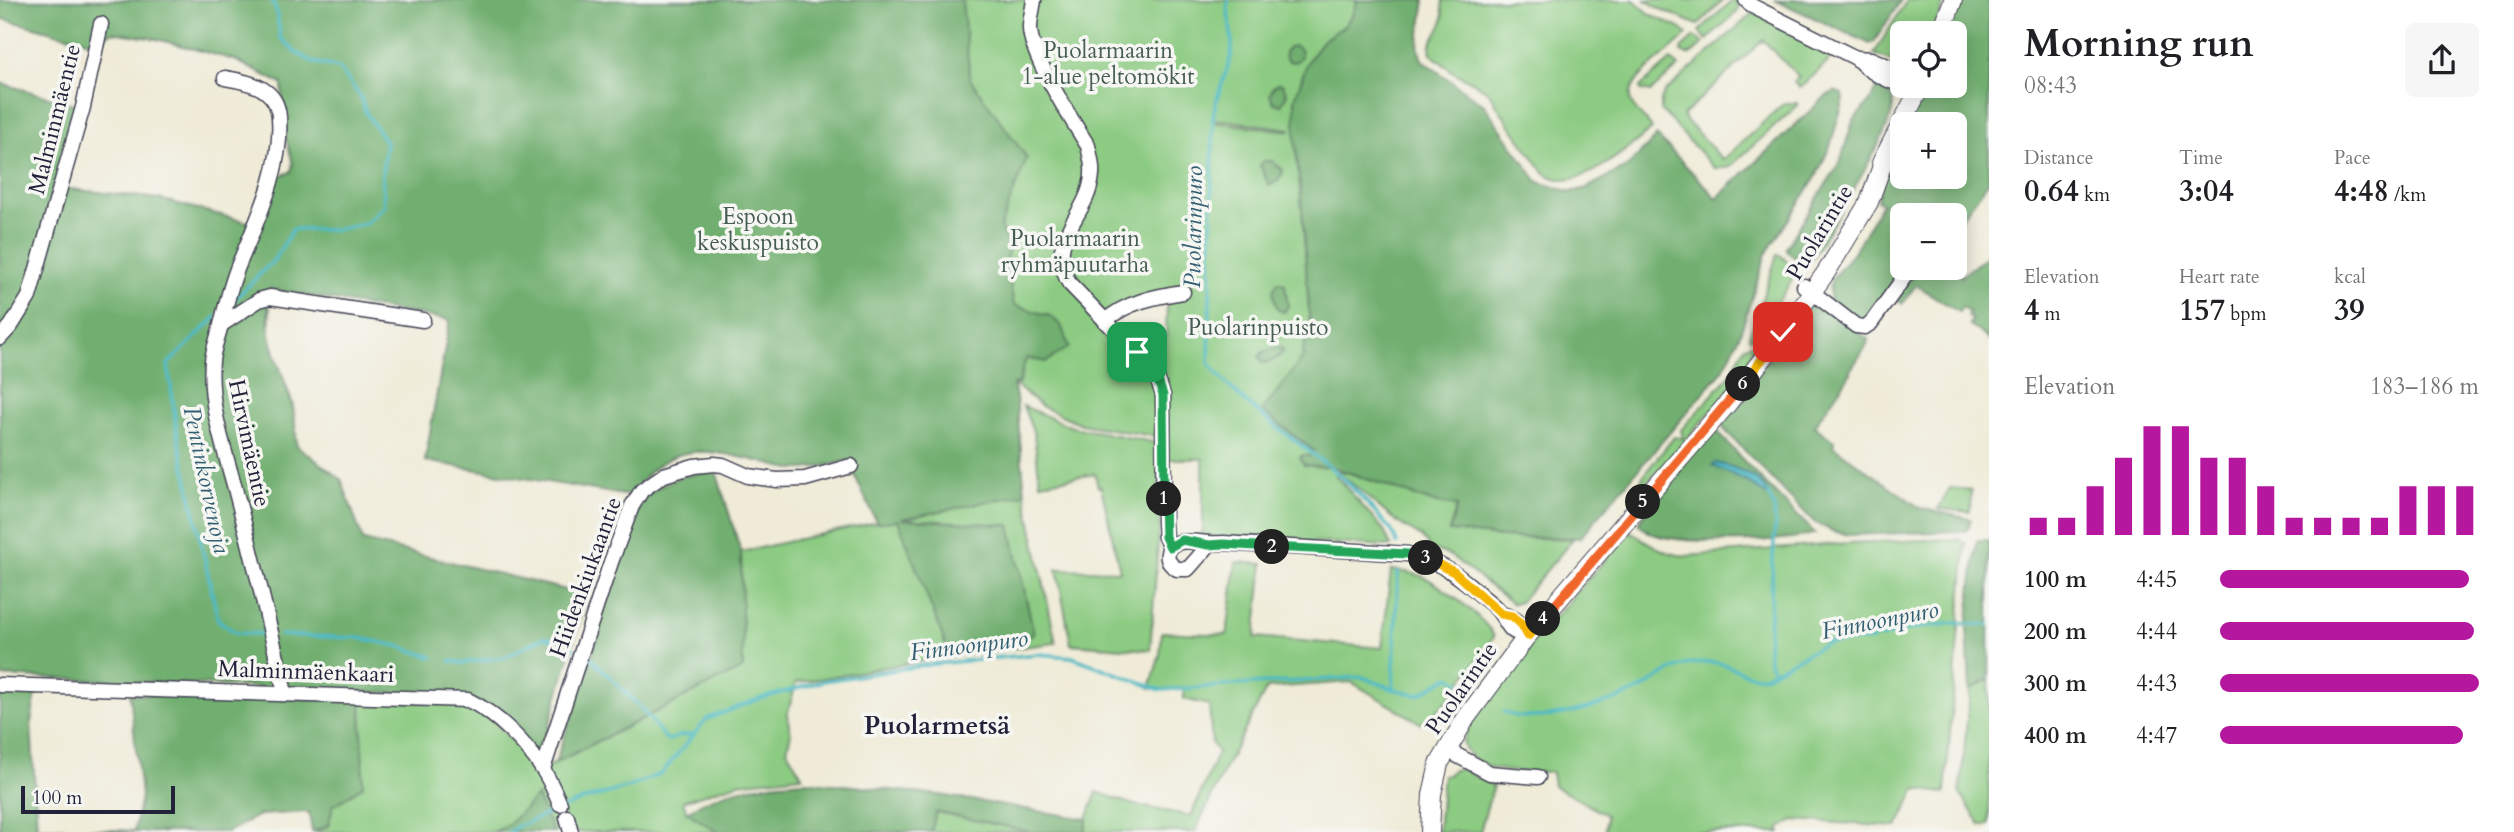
<!DOCTYPE html>
<html lang="en">
<head>
<meta charset="utf-8">
<style>
	body { margin:0; font-family:Cardo,serif; background:#f6f6f6; color:#202124; height:100vh; display:flex; flex-direction:column; font-size:26px; white-space:nowrap }
	* { box-sizing:border-box; margin:0 }
	p { font-size:23px; color:#757577 }
	.icon { flex:none; width:38px; height:38px; fill:none; stroke:currentColor; stroke-width:2; stroke-linecap:round; stroke-linejoin:round }
	.map { position:relative; flex:1; overflow:hidden }
	.panel { display:flex; flex-direction:column; background:#fff; width:525px }
	.panel>* { flex:none }
	.buttons { position:absolute; left:1890px; top:21px; display:grid; gap:14px }
	.buttons a { display:grid; place-items:center; width:77px; height:77px; border-radius:10px; background:#fff; box-shadow:0 4px 18px #0003; font-size:35px }
	.scale { position:absolute; left:21px; bottom:18px; width:154px; box-sizing:border-box; padding-left:7px; border:4px solid #22223b; border-top:0; font-size:19px; line-height:24px; white-space:nowrap; color:#22223b; -webkit-text-stroke:5px #f6f6f2; paint-order:stroke }
	.pin { position:absolute; display:grid; place-items:center; width:60px; height:60px; color:#fff; margin:-30px; border-radius:14px; box-shadow:0 4px 10px #0006 }
	.km { position:absolute; width:35px; height:35px; margin:-18px; border-radius:50%; background:#222; color:#fff; font-size:19px; line-height:35px; text-align:center }
	.round { display:grid; place-items:center; flex:none; width:74px; height:74px; border-radius:10px; background:#f6f6f6 }
	.head { display:flex; align-items:center; justify-content:space-between; height:119px; padding:0 35px }
	h1 { font-size:38px; font-weight:700; line-height:52px }
	.figures { display:grid; grid-template-columns:repeat(3,1fr); gap:10px; height:119px; padding:7px 35px }
	.figures div { display:grid; align-content:center }
	.figures b { font-size:30px; font-weight:700 }
	.figures small { font-size:19px; font-weight:400 }
	.figures p { font-size:19px }
	.chart { height:196px; padding:14px 35px }
	.chart p { display:flex; justify-content:space-between }
	.chart svg { width:100%; height:126px; margin-top:7px; stroke:#b5179e; stroke-width:6 }
	ul { padding:0 35px; list-style:none; font-size:23px }
	li { display:grid; grid-template-columns:112px 84px 1fr; align-items:center; height:52px }
	li i { height:18px; border-radius:9px; background:#b5179e }
	main { display:flex; flex:1; min-height:0 }
	.map>svg:first-child { display:block }
</style>
</head>
<body>
<main>
<div class="map">
<svg width="1989" height="832" viewBox="0 0 1989 832">
	<rect width="100%" height="100%" fill="#f6f6f2"/>
	<filter id="ink" filterUnits="userSpaceOnUse"><feTurbulence type="fractalNoise" baseFrequency=".0143" numOctaves="2"/><feDisplacementMap in="SourceGraphic" scale="14" xChannelSelector="R" yChannelSelector="G"/><feConvolveMatrix kernelMatrix="1 2 1 2 8 2 1 2 1" color-interpolation-filters="sRGB"/></filter>
	<filter id="wash" filterUnits="userSpaceOnUse"><feTurbulence type="fractalNoise" baseFrequency=".00686" numOctaves="4" result="noise"/><feDisplacementMap in="SourceGraphic" scale="28" xChannelSelector="R" yChannelSelector="G"/><feGaussianBlur stdDeviation="1.57" result="paint"/><feColorMatrix in="noise" values="0 0 0 0 0 0 0 0 0 0 0 0 0 0 0 0 0 1.4 0 .05"/><feComposite in="paint" operator="in"/></filter>
	<g filter="url(#wash)">
		<rect width="100%" height="100%" fill="#efebd7"/>
		<!-- green -->
		<g fill="#8ccb82" stroke="#57765e" stroke-width="2" fill-rule="evenodd">
			<path d="M0,0H1357L1352,16L1344,26L1322,41L1307,63L1295,99V138L1302,208L1310,325L1302,354L1305,355L1263,411L1314,451L1334,471H1335L1347,472L1432,502L1457,506L1450,531L1501,537L1573,539L1520,602L1513,604L1451,556L1430,548C1422,533 1409,531 1396,521C1375,505 1358,486 1335,471L1336,476L1383,529L1391,546L1201,537L1203,529V459H1168L1166,438L1081,424L1041,406L1014,384L1025,494L1056,643L950,656L796,683L787,715L791,733L787,750L802,776L738,783L683,801L687,812L718,832H314L328,826L333,806L363,786L361,700L467,704L492,719L522,751L556,806L561,807L543,769L743,668L741,552L877,522L848,461C831,464 812,470 795,469C784,469 773,465 763,462C703,449 670,438 630,496L425,461L450,320L270,289V340L293,405L297,446L341,479L363,541L587,595L540,757L497,711L471,695L0,676V83L83,107L60,188L159,199L251,223L270,205L279,176L291,172L293,163L285,135L282,84L235,60L157,39L112,32L94,43L0,18ZM1213,119L1290,129V131L1213,122ZM1167,299L1166,336L1147,352L1135,355L1106,329L1116,317Z"/>
			<path d="M1443,0H1634L1651,15L1680,28L1687,34C1674,52 1624,78 1631,102C1635,112 1648,120 1652,129C1627,148 1573,200 1543,171L1509,124L1491,96L1485,89L1453,72L1431,54C1428,39 1438,35 1442,23C1445,15 1441,8 1443,0Z"/>
			<path d="M1646,0H1723L1698,25L1658,8Z"/>
			<path d="M1733,0L1738,4V11L1707,40L1699,31Z"/>
			<path d="M1907,0H1945L1933,33H1902V65L1874,54Z"/>
			<path d="M1753,13H1758L1829,53L1828,62L1800,88L1794,82L1799,77L1763,40L1682,116L1723,160L1784,103H1797L1798,105L1732,165L1726,168H1714L1661,110V100L1665,92Z"/>
			<path d="M1694,37L1704,43L1693,53L1687,55L1681,52V49Z"/>
			<path d="M1671,60L1679,66L1651,92L1641,90L1640,87Z"/>
			<path d="M1777,255H1780L1798,271L1763,325L1751,339L1749,337Z"/>
			<path d="M1754,343H1761C1743,377 1715,406 1690,435C1674,453 1656,477 1636,489L1645,473L1674,437L1683,438L1681,430L1730,375L1745,346Z"/>
			<path d="M1023,406L1072,427L1158,443L1160,518L1150,650L1071,644L1057,569L1120,571L1101,487H1098L1095,474L1040,483L1034,434Z"/>
			<path d="M1950,488L1971,490L1970,512L1938,509Z"/>
			<path d="M1630,531C1648,543 1664,554 1686,556L1849,543L1958,539L1966,543L1945,793L1916,789L1897,827L1794,820L1780,828V832H1605L1606,815L1554,786L1552,772C1524,772 1474,776 1463,743L1470,722L1515,663Z"/>
			<path d="M1236,562L1263,564L1255,637L1382,648L1391,570C1402,571 1413,573 1424,577C1440,585 1489,621 1494,637L1445,704L1422,724L1351,682L1267,688L1227,764L1195,832H1085L1087,819L1097,792L1134,805L1191,816L1218,752L1212,744L1209,705L1184,699V689L1161,690L1150,688L1160,654L1162,632L1227,635Z"/>
			<path d="M1989,679V825H1981L1960,794L1970,690Z"/>
			<path d="M1462,769L1493,786L1480,832H1438L1443,775H1448L1453,770Z"/>
			<path d="M936,811L1031,832H931Z"/>
		</g>
		<!-- forest -->
		<g fill="#71af70" stroke="#4a6856" stroke-width="2">
			<path d="M0,0H962L970,79L1027,158L1000,227L1009,247L1006,261L1014,305L1050,316L1061,325L1069,347L1046,362L1026,358L1019,383L1013,384L1016,397L1025,494L901,519L1010,525L1034,634L950,656L898,520L877,523L848,461C831,464 812,470 795,469C784,469 773,465 763,462C703,449 670,438 630,496L425,461L450,320L270,289C262,333 279,361 291,402C296,416 295,432 297,446L341,479L363,541L587,595L540,757L497,711L394,693L0,676V83L83,107L60,188L159,199L251,223L279,176L291,172L293,163L285,135L282,84L235,60L157,39L112,32L94,43L0,18Z"/>
			<path d="M1357,0H1425L1418,48L1422,60L1484,105L1538,182L1571,192L1587,188L1628,166L1657,136L1717,198L1826,96L1835,91L1842,94L1844,100L1830,146L1816,177L1766,254L1739,337L1723,370L1580,538L1501,537L1449,531L1457,506L1432,502L1336,468L1304,465L1300,457L1303,455L1310,456L1314,451L1262,411L1305,355L1302,354L1310,325L1302,208L1295,138V99L1307,63L1322,41L1344,26L1352,16Z"/>
			<path d="M1775,0H1901L1874,42L1870,44Z"/>
			<path d="M1959,0H1989V181L1955,227V215H1902V268H1907L1866,320H1858L1831,302L1829,289L1832,279L1855,250L1882,203L1877,200L1888,164L1902,138V177H1955V124H1909L1927,86H1955V33H1947Z"/>
			<circle cx="1293" cy="54" r="8"/>
			<path d="M1279,83L1283,85L1287,94L1281,105L1274,103L1270,95L1273,87Z"/>
			<path d="M1877,86L1890,93C1891,97 1893,100 1893,104C1894,129 1829,229 1813,257L1799,261L1788,252L1786,248L1840,162L1853,121L1870,101Z"/>
			<path d="M1264,161H1272L1283,170C1282,177 1276,184 1269,185L1260,165Z"/>
			<path d="M1989,255V340L1969,324L1972,320L1967,316L1969,312L1962,307L1959,312L1916,285L1902,304L1896,298L1918,268H1947L1950,272L1961,276Z"/>
			<path d="M1278,282L1285,284L1288,306L1284,312L1278,310C1274,300 1270,290 1278,282Z"/>
			<path d="M1809,304H1819L1868,339L1867,345L1849,372L1851,373L1814,426L1834,441L1833,446L1920,508L1971,519L1968,529L1964,531L1850,535L1832,531L1814,522L1723,428V422L1745,398L1758,373Z"/>
			<path d="M1278,347L1284,350C1278,360 1273,361 1263,363L1259,357L1263,352Z"/>
			<path d="M1716,430L1754,472L1815,533C1789,543 1676,545 1651,533C1646,531 1642,526 1638,523L1692,451Z"/>
			<path d="M716,471L741,552L743,668L555,763C568,726 581,689 593,651C603,617 624,518 647,496C665,478 691,474 716,471Z"/>
			<path d="M1977,540H1989V679L1970,690L1967,628Z"/>
			<path d="M0,692L36,693L31,722L37,827L134,831L141,796L130,694L361,700L363,786L333,806L328,826L312,832L309,812L259,815L228,832H0Z"/>
			<path d="M804,781L940,795L1087,819L1085,832H1031L936,812L931,832H718L687,812C721,788 762,784 804,781Z"/>
			<path d="M537,796L553,832H494L509,824Z"/>
		</g>
		<!-- water -->
		<path fill="#4bb9c4" stroke="#366e80" stroke-width="2" d="M1715,463C1733,466 1761,476 1768,494L1766,495L1745,480L1712,466Z"/>
		<g fill="none" stroke-linecap="round" stroke-linejoin="round">
			<!-- stream -->
			<g stroke="#4bb9c4" stroke-width="3.5">
				<path d="M1228,0C1226,19 1235,36 1231,55C1226,77 1215,96 1213,118L1209,363C1241,406 1290,435 1332,469C1354,486 1373,510 1392,531L1397,543"/>
				<path d="M233,301L274,260L293,229L335,230L366,223L384,206L382,174L386,142L366,113L360,96L339,68L313,62L295,52L280,37L277,13L272,0"/>
				<path d="M216,317L168,364L177,432L218,620L236,633L263,634"/>
				<path d="M1768,494L1774,507L1775,523L1768,649L1769,661L1774,671"/>
				<path d="M280,635L359,638L398,646L432,657"/>
				<path d="M589,656L642,709L664,737L669,740L679,736L693,735"/>
				<path d="M450,661L463,663L505,657L544,637L551,638L574,649"/>
				<path d="M1393,689L1398,572"/>
				<path d="M1504,712C1536,727 1607,705 1639,690C1654,682 1670,668 1686,665C1694,663 1705,662 1713,662C1731,663 1745,678 1764,676L1827,643L1870,640L1918,628L1953,623L1989,625"/>
				<path d="M509,832L518,826L583,800L632,786L662,773L707,719L759,699L824,681L933,664L1038,654L1072,657L1161,690L1362,677L1393,689L1418,695L1450,677L1460,682"/>
			</g>
		</g>
	</g>
	<g filter="url(#ink)">
		<g fill="none" stroke-linecap="round" stroke-linejoin="round">
			<defs>
				<g id="minor">
					<path d="M1034,0C1033,9 1030,18 1030,27C1029,54 1073,122 1088,146C1090,155 1093,165 1092,174C1090,216 1044,236 1069,283L1155,372L1163,395L1164,522L1165,537L1170,547"/>
					<path d="M1746,0L1752,6L1856,58C1872,75 1898,88 1921,86"/>
					<path d="M1856,58L1871,59L1902,72"/>
					<path d="M225,78C249,82 277,87 279,117C283,168 258,218 239,264C231,283 226,304 221,325C218,337 213,349 212,361C208,406 226,453 237,496C254,561 270,627 285,693"/>
					<path d="M1804,286L1856,326L1865,327L1871,323L1911,268"/>
					<path d="M1105,321C1126,302 1157,296 1183,292"/>
					<path d="M221,325L259,300L270,297L423,320"/>
					<path d="M0,338L11,326L29,297L83,107L101,24"/>
					<path d="M1209,545L1188,569H1177C1168,564 1165,557 1170,547C1182,536 1206,545 1223,543L1408,554C1439,561 1461,576 1484,598C1489,602 1496,607 1500,613C1511,627 1506,631 1527,636"/>
					<path d="M1501,614C1515,617 1522,623 1527,636"/>
					<path d="M0,685L468,700C496,713 527,744 543,770C550,780 555,793 560,804"/>
					<path d="M1447,750L1490,773L1538,777"/>
					<path d="M543,769L611,562L632,506L642,490L664,475L694,466L714,464L723,465L748,476L777,480L805,479L851,466"/>
					<path d="M567,817L571,832"/>
				</g>
				<g id="major">
					<path d="M1941,33L1953,0"/>
					<path d="M1881,163L1921,86"/>
					<path d="M1430,832L1432,794L1439,764L1466,718L1527,636L1729,402L1783,333L1827,271L1869,202L1886,155"/>
				</g>
			</defs>
			<!-- minor casing -->
			<use href="#minor" stroke="#414052" stroke-width="17"/>
			<!-- major casing -->
			<use href="#major" stroke="#414052" stroke-width="20"/>
			<!-- minor -->
			<use href="#minor" stroke="#fff" stroke-width="14"/>
			<!-- major -->
			<use href="#major" stroke="#fff" stroke-width="18"/>
		</g>
	</g>
	<g fill="none" stroke-linecap="round" stroke-linejoin="round" filter="url(#ink)">
		<defs>
			<path id="split-1" d="M1137,352L1155,372L1163,395L1164,499"/>
			<path id="split-2" d="M1164,499L1165,537L1170,547L1182,540L1209,545L1223,544L1272,547"/>
			<path id="split-3" d="M1272,547L1408,554L1426,558"/>
			<path id="split-4" d="M1426,558L1454,572L1501,614L1512,616L1522,625L1528,636L1543,619"/>
			<path id="split-5" d="M1543,619L1643,502"/>
			<path id="split-6" d="M1643,502L1743,384"/>
			<path id="split-7" d="M1743,384L1783,332"/>
		</defs>
		<!-- split-1 casing -->
		<use href="#split-1" stroke="#fff" stroke-width="14"/>
		<!-- split-2 casing -->
		<use href="#split-2" stroke="#fff" stroke-width="14"/>
		<!-- split-3 casing -->
		<use href="#split-3" stroke="#fff" stroke-width="14"/>
		<!-- split-4 casing -->
		<use href="#split-4" stroke="#fff" stroke-width="14"/>
		<!-- split-5 casing -->
		<use href="#split-5" stroke="#fff" stroke-width="14"/>
		<!-- split-6 casing -->
		<use href="#split-6" stroke="#fff" stroke-width="14"/>
		<!-- split-7 casing -->
		<use href="#split-7" stroke="#fff" stroke-width="14"/>
		<!-- split-1 -->
		<use href="#split-1" stroke="#22a559" stroke-width="9"/>
		<!-- split-2 -->
		<use href="#split-2" stroke="#22a559" stroke-width="9"/>
		<!-- split-3 -->
		<use href="#split-3" stroke="#22a559" stroke-width="9"/>
		<!-- split-4 -->
		<use href="#split-4" stroke="#f5b400" stroke-width="9"/>
		<!-- split-5 -->
		<use href="#split-5" stroke="#f0652b" stroke-width="9"/>
		<!-- split-6 -->
		<use href="#split-6" stroke="#f0652b" stroke-width="9"/>
		<!-- split-7 -->
		<use href="#split-7" stroke="#f5b400" stroke-width="9"/>
	</g>
	<g text-anchor="middle" stroke-width="7" stroke-linejoin="round" paint-order="stroke">
		<!-- park labels -->
		<g font-size="23" fill="#475d54" stroke="#f6f6f2">
			<text x="1108" y="58">Puolarmaarin<tspan x="1108" dy="26">1-alue peltomökit</tspan></text>
			<text x="758" y="224">Espoon<tspan x="758" dy="26">keskuspuisto</tspan></text>
			<text x="1075" y="246">Puolarmaarin<tspan x="1075" dy="26">ryhmäpuutarha</tspan></text>
			<text x="1258" y="335">Puolarinpuisto</text>
		</g>
		<!-- street labels -->
		<g font-size="23" fill="#22223b" stroke="#f6f6f2">
			<text transform="translate(54 119) rotate(-76)" y="8">Malminmäentie</text>
			<text transform="translate(1819 232) rotate(-59)" y="8">Puolarintie</text>
			<text transform="translate(250 443) rotate(78)" y="8">Hirvimäentie</text>
			<text transform="translate(585 577) rotate(-70)" y="8">Hiidenkiukaantie</text>
			<text transform="translate(306 671) rotate(2)" y="8">Malminmäenkaari</text>
			<text transform="translate(1461 688) rotate(-55)" y="8">Puolarintie</text>
		</g>
		<!-- water labels -->
		<g font-size="24" font-style="italic" fill="#325e72" stroke="#f6f6f2">
			<text transform="translate(1193 227) rotate(-89)" y="8">Puolarinpuro</text>
			<text transform="translate(207 480) rotate(78)" y="8">Pentinkorvenoja</text>
			<text transform="translate(1880 620) rotate(-11)" y="8">Finnoonpuro</text>
			<text transform="translate(969 645) rotate(-7)" y="8">Finnoonpuro</text>
		</g>
		<!-- quarter labels -->
		<g font-size="26" font-weight="bold" fill="#22223b" stroke="#f6f6f2">
			<text x="937" y="734">Puolarmetsä</text>
		</g>
	</g>
</svg>
<div class="buttons">
<a><svg class="icon" aria-label="locate" viewBox="0 0 24 24"><circle cx="12" cy="12" r="6"/><path d="M12 2v4M12 18v4M2 12h4M18 12h4"/></svg></a>
<a>+</a>
<a>−</a>
</div>
<div class="scale">100 m</div>
<div class="pin" style="left:1137px;top:352px;background:#1e9e55"><svg class="icon" aria-label="arrive" viewBox="0 0 24 24"><path d="M6 21V4h12l-3 4 3 4H6"/></svg></div>
<div class="pin" style="left:1783px;top:332px;background:#d93025"><svg class="icon" aria-label="check" viewBox="0 0 24 24"><path d="M5 12l5 5 9-10"/></svg></div>
<b class="km" style="left:1164px;top:499px">1</b>
<b class="km" style="left:1272px;top:547px">2</b>
<b class="km" style="left:1426px;top:558px">3</b>
<b class="km" style="left:1543px;top:619px">4</b>
<b class="km" style="left:1643px;top:502px">5</b>
<b class="km" style="left:1743px;top:384px">6</b>
</div>
<section class="panel">
<div class="head"><div><h1>Morning run</h1><p>08:43</p></div><a class="round"><svg class="icon" aria-label="share" viewBox="0 0 24 24"><path d="M12 15V3M7 8l5-5 5 5M5 13v7h14v-7"/></svg></a></div>
<div class="figures">
<div><p>Distance</p><b>0.64<small> km</small></b></div>
<div><p>Time</p><b>3:04</b></div>
<div><p>Pace</p><b>4:48<small> /km</small></b></div>
</div>
<div class="figures">
<div><p>Elevation</p><b>4<small> m</small></b></div>
<div><p>Heart rate</p><b>157<small> bpm</small></b></div>
<div><p>kcal</p><b>39</b></div>
</div>
<div class="chart"><p><span>Elevation</span>183–186 m</p>
<svg viewBox="0 0 160 44" preserveAspectRatio="none"><path d="M5 44V38M15 44V38M25 44V27M35 44V17M45 44V6M55 44V6M65 44V17M75 44V17M85 44V27M95 44V38M105 44V38M115 44V38M125 44V38M135 44V27M145 44V27M155 44V27"/></svg>
</div>
<ul>
<li><b>100 m</b>4:45<i style="width:96%"></i></li>
<li><b>200 m</b>4:44<i style="width:98%"></i></li>
<li><b>300 m</b>4:43<i style="width:100%"></i></li>
<li><b>400 m</b>4:47<i style="width:94%"></i></li>
</ul>
</section>
</main>
</body>
</html>
